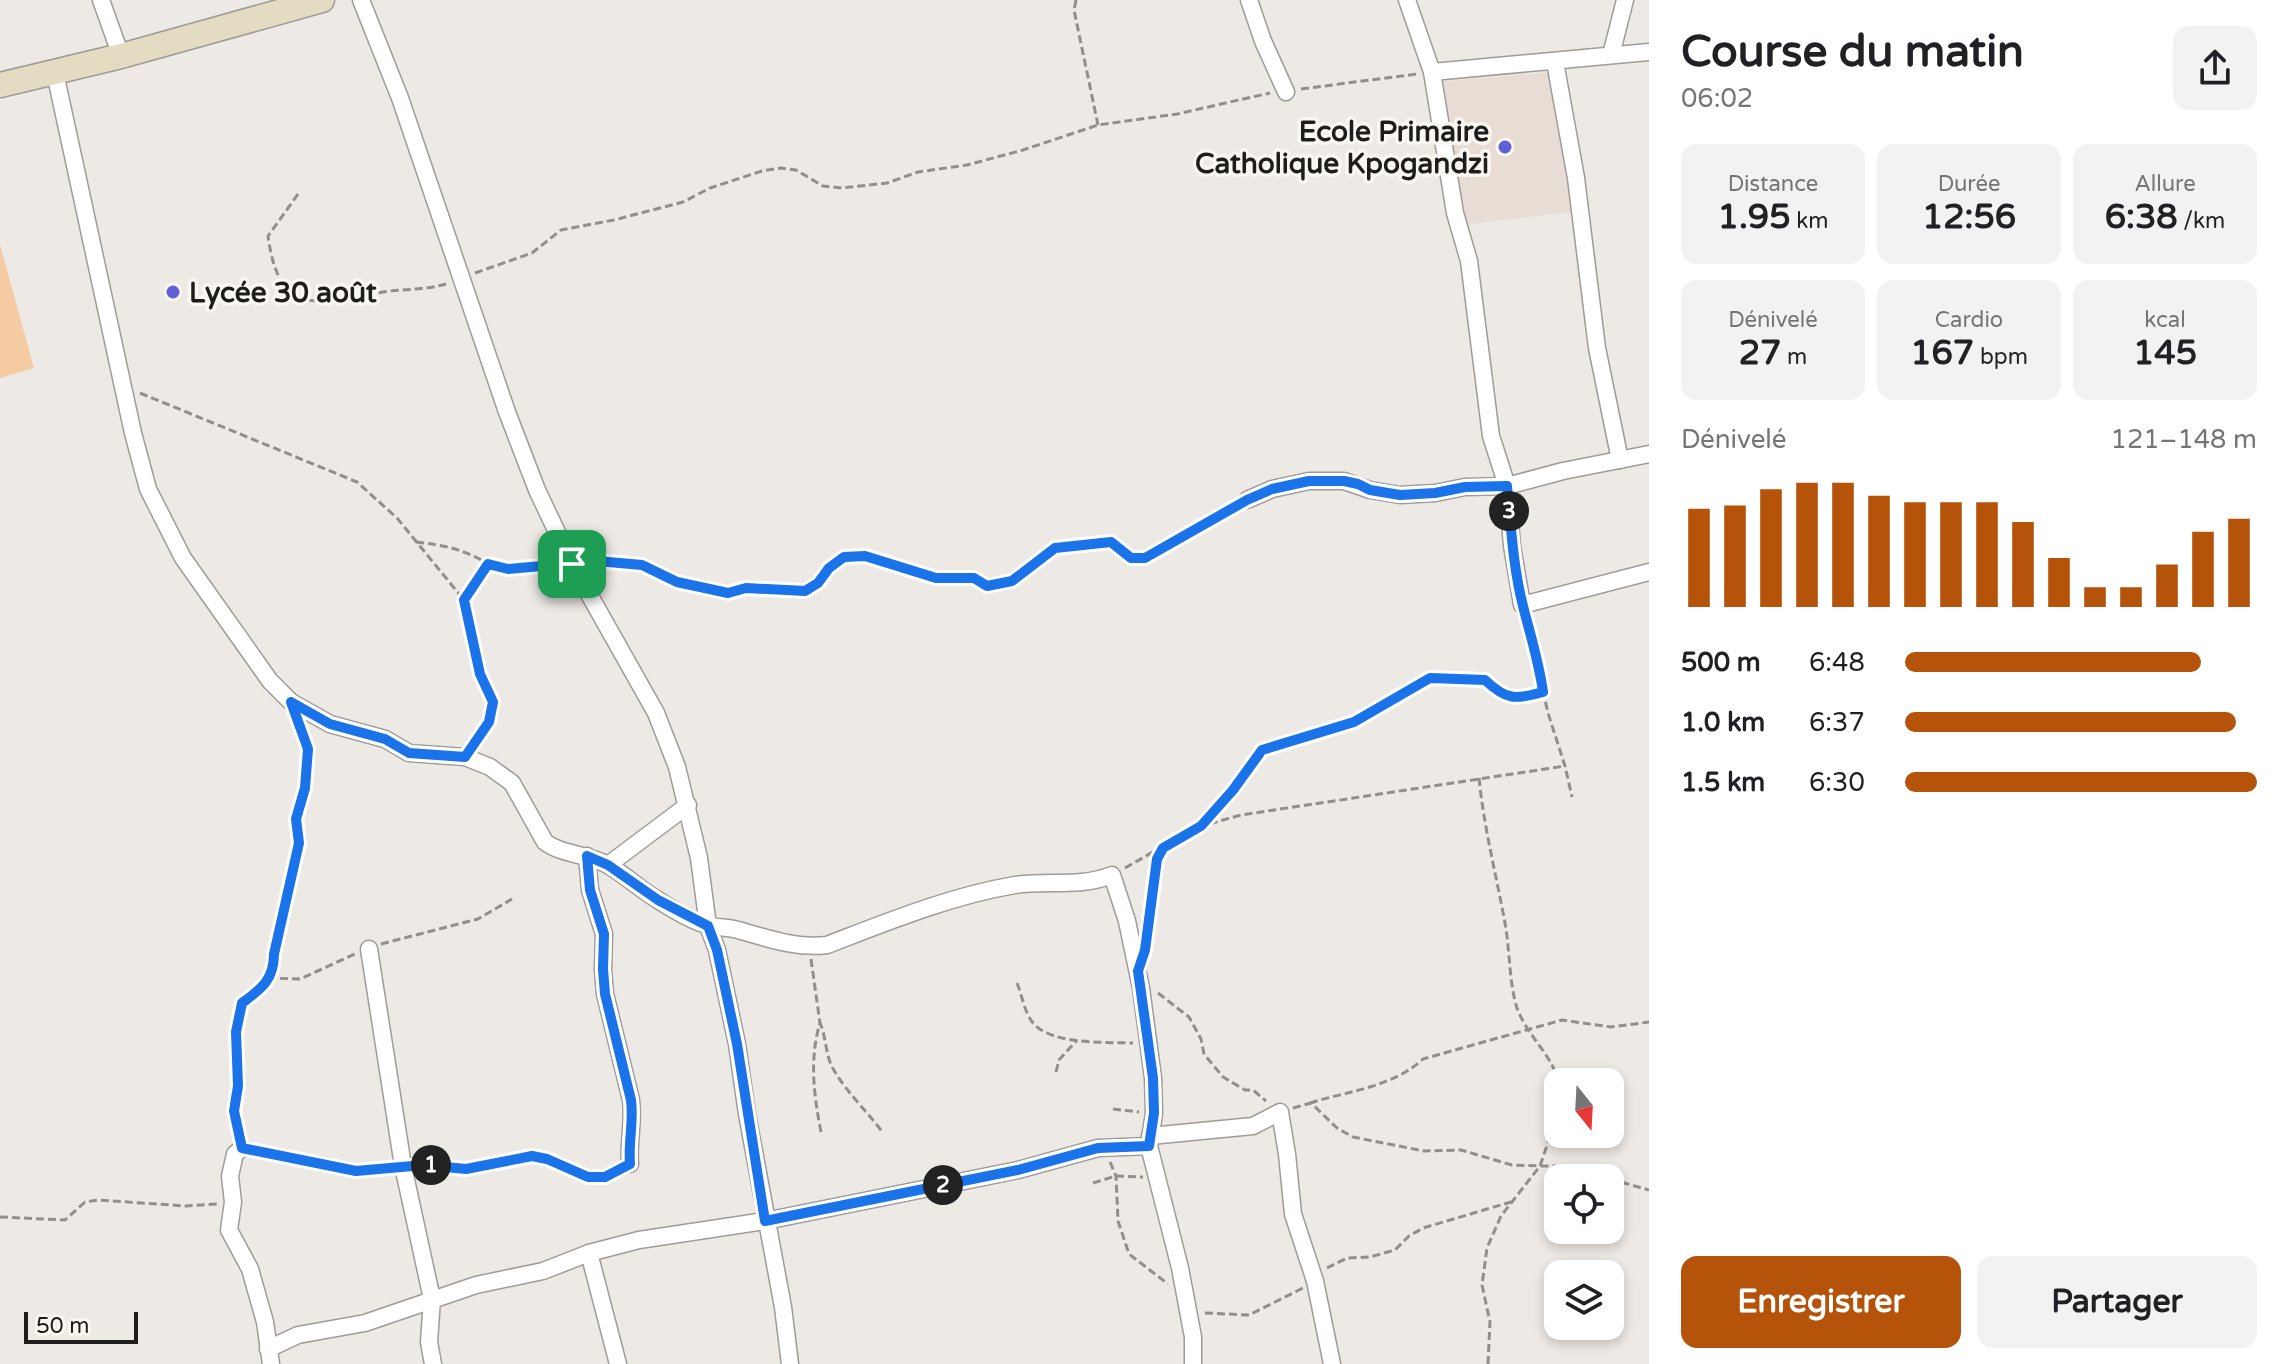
<!DOCTYPE html>
<html lang="fr">
<head>
<meta charset="utf-8">
<style>
	body { margin:0; font-family:"Varela Round",sans-serif; background:#f2f2f2; color:#202124; height:100vh; display:flex; flex-direction:column; font-size:30px; white-space:nowrap }
	* { box-sizing:border-box; margin:0 }
	p { font-size:26px; color:#757577 }
	.icon { flex:none; width:44px; height:44px; fill:none; stroke:currentColor; stroke-width:2; stroke-linecap:round; stroke-linejoin:round }
	.map { position:relative; flex:1; overflow:hidden }
	.sheet { display:flex; flex-direction:column; background:#fff; width:640px }
	.sheet>* { flex:none }
	.needle { width:52px; rotate:162deg }
	.fabs { position:absolute; left:1544px; top:1068px; display:grid; gap:16px }
	.fabs a { display:grid; place-items:center; width:80px; height:80px; border-radius:16px; background:#fff; box-shadow:0 4px 12px #0003; font-size:40px }
	.scale { position:absolute; left:24px; bottom:20px; width:114px; box-sizing:border-box; padding-left:8px; border:4px solid #1e1d1b; border-top:0; font-size:22px; line-height:28px; white-space:nowrap; color:#1e1d1b; -webkit-text-stroke:6px #faf6f2; paint-order:stroke }
	.pin { position:absolute; display:grid; place-items:center; width:68px; height:68px; color:#fff; margin:-34px; border-radius:16px; box-shadow:0 4px 12px #0006 }
	.km { position:absolute; width:40px; height:40px; margin:-20px; border-radius:50%; background:#222; color:#fff; font-size:22px; line-height:40px; text-align:center }
	.round { display:grid; place-items:center; flex:none; width:84px; height:84px; border-radius:16px; background:#f2f2f2 }
	.overview { display:flex; align-items:center; justify-content:space-between; height:136px; padding:0 32px }
	h1 { font-size:44px; font-weight:700; line-height:60px }
	.metrics { display:grid; grid-template-columns:repeat(3,1fr); gap:12px; height:136px; padding:8px 32px }
	.metrics div { display:grid; align-content:center; border-radius:16px; background:#f2f2f2; text-align:center }
	.metrics b { font-size:34px; font-weight:700 }
	.metrics small { font-size:22px; font-weight:400 }
	.metrics p { font-size:22px }
	.chart { height:224px; padding:16px 32px }
	.chart p { display:flex; justify-content:space-between }
	.chart svg { width:100%; height:144px; margin-top:8px; stroke:#b45309; stroke-width:6 }
	.action { display:flex; gap:16px; margin-top:auto; padding:16px 32px }
	.action a { flex:1; height:92px; border-radius:16px; background:#b45309; color:#fff; font-size:32px; font-weight:700; line-height:92px; text-align:center }
	.action a+a { background:#f2f2f2; color:#202124 }
	ul { padding:0 32px; list-style:none; font-size:26px }
	li { display:grid; grid-template-columns:128px 96px 1fr; align-items:center; height:60px }
	li i { height:20px; border-radius:10px; background:#b45309 }
	main { display:flex; flex:1; min-height:0 }
	.map>svg:first-child { display:block }
</style>
</head>
<body>
<main>
<div class="map">
<svg width="1649" height="1364" viewBox="0 0 1649 1364">
	<rect width="100%" height="100%" fill="#ede9e5"/>
	<!-- built -->
	<path fill="#e7ddd4" d="M1552,72L1571,212L1462,225L1438,82Z"/>
	<!-- green -->
	<path fill="#f4cba3" d="M0,245L34,368L0,378Z"/>
	<g fill="none" stroke-linecap="round" stroke-linejoin="round">
		<defs>
			<g id="street">
				<path d="M101,0L121,56"/>
				<path d="M361,0L400,98L507,412L537,490L572,564L656,713L677,767L699,858L708,926L717,950L737,1044L747,1114L783,1307L790,1364"/>
				<path d="M1249,0L1263,41L1286,92"/>
				<path d="M1407,0L1432,72L1455,213L1469,261L1491,436L1507,486L1512,546L1522,605L1649,572"/>
				<path d="M1611,55L1625,0"/>
				<path d="M1555,62L1576,178L1597,348L1620,460"/>
				<path d="M1432,72L1649,52"/>
				<path d="M55,73L133,433L148,489L183,558L270,681L291,702L330,724L385,739L409,753L465,757L490,767L512,783L545,842C562,855 588,854 608,865C625,875 641,890 658,900C672,909 691,921 707,925C717,928 728,927 738,930C767,938 797,949 827,945C887,922 950,896 1015,885C1048,880 1079,888 1112,875L1127,921L1141,988L1153,1078L1154,1113L1149,1146L1180,1268L1193,1337V1364"/>
				<path d="M1247,500L1272,489L1309,481H1344L1370,490L1400,495L1435,493L1465,487L1507,486L1563,471L1649,454"/>
				<path d="M587,856L590,890L604,934L603,969L605,994L631,1100C634,1122 628,1142 630,1164"/>
				<path d="M608,865L688,805"/>
				<path d="M369,949L403,1166L432,1299L429,1342L433,1364"/>
				<path d="M1150,1136L1253,1126L1280,1112L1287,1154L1293,1214L1315,1281L1332,1364"/>
				<path d="M242,1148L235,1154L230,1176L233,1202L229,1230L250,1269L265,1322L271,1364"/>
				<path d="M268,1349L298,1335L365,1323L476,1285L543,1271L589,1253"/>
				<path d="M618,1364L589,1253L639,1240L765,1221L1018,1170L1098,1148L1149,1146"/>
			</g>
			<path id="secondary" d="M0,85L121,56L322,0"/>
		</defs>
		<!-- street casing -->
		<use href="#street" stroke="#9f9b98" stroke-width="19"/>
		<!-- secondary casing -->
		<use href="#secondary" stroke="#9f9b98" stroke-width="27"/>
		<!-- path -->
		<g stroke="#918e8b" stroke-width="3" stroke-dasharray="8 4" stroke-linecap="butt">
			<path d="M1076,0L1074,10L1098,125"/>
			<path d="M1301,89L1417,74"/>
			<path d="M298,194L268,236C279,319 319,303 383,292C404,289 425,290 446,284"/>
			<path d="M475,273L532,253L561,230L614,220L683,202L710,188L762,171L781,168L796,170L823,186L842,188L887,183L918,172L967,165L1023,150L1098,125L1177,114L1270,93"/>
			<path d="M140,393L357,482L397,518L464,600L480,674L493,702L489,722L474,744"/>
			<path d="M416,542C443,545 464,549 488,564L464,600"/>
			<path d="M587,563L642,565L657,571L677,582L728,593L746,588L805,591L818,583L829,568L844,557L865,556L936,578H974L987,586L1012,581L1055,548L1111,542L1131,558H1145L1233,508"/>
			<path d="M488,564L508,569L555,566"/>
			<path d="M1527,620L1548,713L1565,766L1572,797"/>
			<path d="M1479,778C1484,828 1496,874 1505,923C1510,950 1509,983 1517,1008C1527,1036 1554,1057 1558,1082"/>
			<path d="M1204,823L1233,790L1262,750L1354,722L1430,678L1485,680C1506,700 1515,701 1543,692"/>
			<path d="M1125,868L1195,828L1241,815L1565,766"/>
			<path d="M1146,933L1157,859L1162,850"/>
			<path d="M381,944L478,919L512,899"/>
			<path d="M811,959L820,1023"/>
			<path d="M268,978L300,979L355,954"/>
			<path d="M1017,983C1022,995 1025,1015 1034,1024C1053,1045 1106,1042 1133,1043"/>
			<path d="M1158,993L1189,1017L1201,1039L1204,1054L1223,1077L1245,1090H1253L1266,1101"/>
			<path d="M1056,1072L1059,1060L1077,1040"/>
			<path d="M1310,1103C1348,1091 1393,1087 1423,1059L1562,1020L1611,1027L1649,1022"/>
			<path d="M1293,1108L1311,1103L1337,1128L1353,1137L1424,1151L1461,1150L1512,1165L1540,1166L1558,1113"/>
			<path d="M1113,1109L1139,1112"/>
			<path d="M821,1132C814,1096 809,1059 820,1023C827,1039 825,1057 835,1072C848,1094 868,1112 883,1133"/>
			<path d="M239,1135L234,1111L238,1086L236,1032L242,1003C260,989 274,978 274,954L299,843L296,819L305,788L308,749L299,724"/>
			<path d="M256,1151L356,1171L387,1169"/>
			<path d="M1110,1162L1116,1176L1118,1221L1129,1254L1168,1284"/>
			<path d="M418,1165C434,1164 452,1170 468,1168C493,1166 517,1152 542,1158C574,1165 583,1186 619,1171"/>
			<path d="M1610,1179L1649,1190"/>
			<path d="M1093,1183L1116,1176L1143,1177"/>
			<path d="M0,1217L65,1220L85,1202L98,1200L186,1206L217,1204"/>
			<path d="M1327,1268L1347,1258L1370,1257L1395,1250L1409,1236L1423,1228L1511,1202"/>
			<path d="M1205,1313L1249,1315L1303,1288"/>
			<path d="M1488,1364L1490,1322L1482,1285L1487,1248L1501,1216L1540,1166H1564L1606,1178"/>
		</g>
		<!-- street -->
		<use href="#street" stroke="#fff" stroke-width="16"/>
		<!-- secondary -->
		<use href="#secondary" stroke="#e4dbc3" stroke-width="24"/>
	</g>
	<g fill="none" stroke-linecap="round" stroke-linejoin="round">
		<defs>
			<path id="route" d="M1309,481H1344L1358,484L1370,490L1400,495L1435,493L1465,487L1507,486C1511,526 1513,567 1523,606C1530,634 1539,662 1543,692C1515,700 1506,700 1485,680L1430,678L1354,722L1262,750L1233,790L1201,826L1163,848L1157,859L1145,950L1138,971L1153,1078L1154,1113L1149,1146L1098,1148L1018,1170L765,1221L737,1044L717,950L708,926L658,900L608,865L587,856L590,890L604,934L603,969L605,994L631,1100C634,1122 628,1142 630,1164L605,1177H588L547,1159L532,1156L466,1169L424,1165L356,1171L242,1148L234,1111L238,1086L236,1032L242,1003C261,989 274,980 274,954L299,843L296,819L305,788L308,749L291,702L330,724L385,739L409,753L465,757L489,722L493,702L480,674L464,600L488,564L508,569L597,561L642,565L677,582L728,593L746,588L805,591L818,583L829,568L844,557L865,556L936,578H974L987,586L1012,581L1055,548L1111,542L1131,558H1145L1247,500L1272,489Z"/>
		</defs>
		<!-- route casing -->
		<use href="#route" stroke="#fff" stroke-width="16"/>
		<!-- route -->
		<use href="#route" stroke="#1a73e8" stroke-width="10"/>
	</g>
	<!-- markers -->
	<g fill="#605fd8" stroke="#faf6f2" stroke-width="3">
		<circle cx="1505" cy="147" r="8"/>
		<circle cx="173" cy="292" r="8"/>
	</g>
	<g text-anchor="middle" stroke-width="7" stroke-linejoin="round" paint-order="stroke">
		<!-- poi labels -->
		<g font-size="28" font-weight="bold" fill="#1e1d1b" stroke="#faf6f2" text-anchor="end">
			<text x="1489" y="141">Ecole Primaire<tspan x="1489" dy="32">Catholique Kpogandzi</tspan></text>
			<text x="189" y="302" text-anchor="start">Lycée 30 août</text>
		</g>
	</g>
</svg>
<div class="fabs">
<a><svg class="needle" viewBox="-14 -14 28 28"><path d="M0-13l5 13h-10z" fill="#e53935"/><path d="M0 13l5-13h-10z" fill="#757577"/></svg></a>
<a><svg class="icon" aria-label="locate" viewBox="0 0 24 24"><circle cx="12" cy="12" r="6"/><path d="M12 2v4M12 18v4M2 12h4M18 12h4"/></svg></a>
<a><svg class="icon" aria-label="layers" viewBox="0 0 24 24"><path d="M12 4l9 5-9 5-9-5zM3 14l9 5 9-5"/></svg></a>
</div>
<div class="scale">50 m</div>
<div class="pin" style="left:572px;top:564px;background:#1e9e55"><svg class="icon" aria-label="arrive" viewBox="0 0 24 24"><path d="M6 21V4h12l-3 4 3 4H6"/></svg></div>
<b class="km" style="left:431px;top:1165px">1</b>
<b class="km" style="left:943px;top:1185px">2</b>
<b class="km" style="left:1509px;top:511px">3</b>
</div>
<section class="sheet">
<div class="overview"><div><h1>Course du matin</h1><p>06:02</p></div><a class="round"><svg class="icon" aria-label="share" viewBox="0 0 24 24"><path d="M12 15V3M7 8l5-5 5 5M5 13v7h14v-7"/></svg></a></div>
<div class="metrics">
<div><p>Distance</p><b>1.95<small> km</small></b></div>
<div><p>Durée</p><b>12:56</b></div>
<div><p>Allure</p><b>6:38<small> /km</small></b></div>
</div>
<div class="metrics">
<div><p>Dénivelé</p><b>27<small> m</small></b></div>
<div><p>Cardio</p><b>167<small> bpm</small></b></div>
<div><p>kcal</p><b>145</b></div>
</div>
<div class="chart"><p><span>Dénivelé</span>121–148 m</p>
<svg viewBox="0 0 160 44" preserveAspectRatio="none"><path d="M5 44V14M15 44V13M25 44V8M35 44V6M45 44V6M55 44V10M65 44V12M75 44V12M85 44V12M95 44V18M105 44V29M115 44V38M125 44V38M135 44V31M145 44V21M155 44V17"/></svg>
</div>
<ul>
<li><b>500 m</b>6:48<i style="width:84%"></i></li>
<li><b>1.0 km</b>6:37<i style="width:94%"></i></li>
<li><b>1.5 km</b>6:30<i style="width:100%"></i></li>
</ul>
<div class="action"><a>Enregistrer</a><a>Partager</a></div>
</section>
</main>
</body>
</html>
